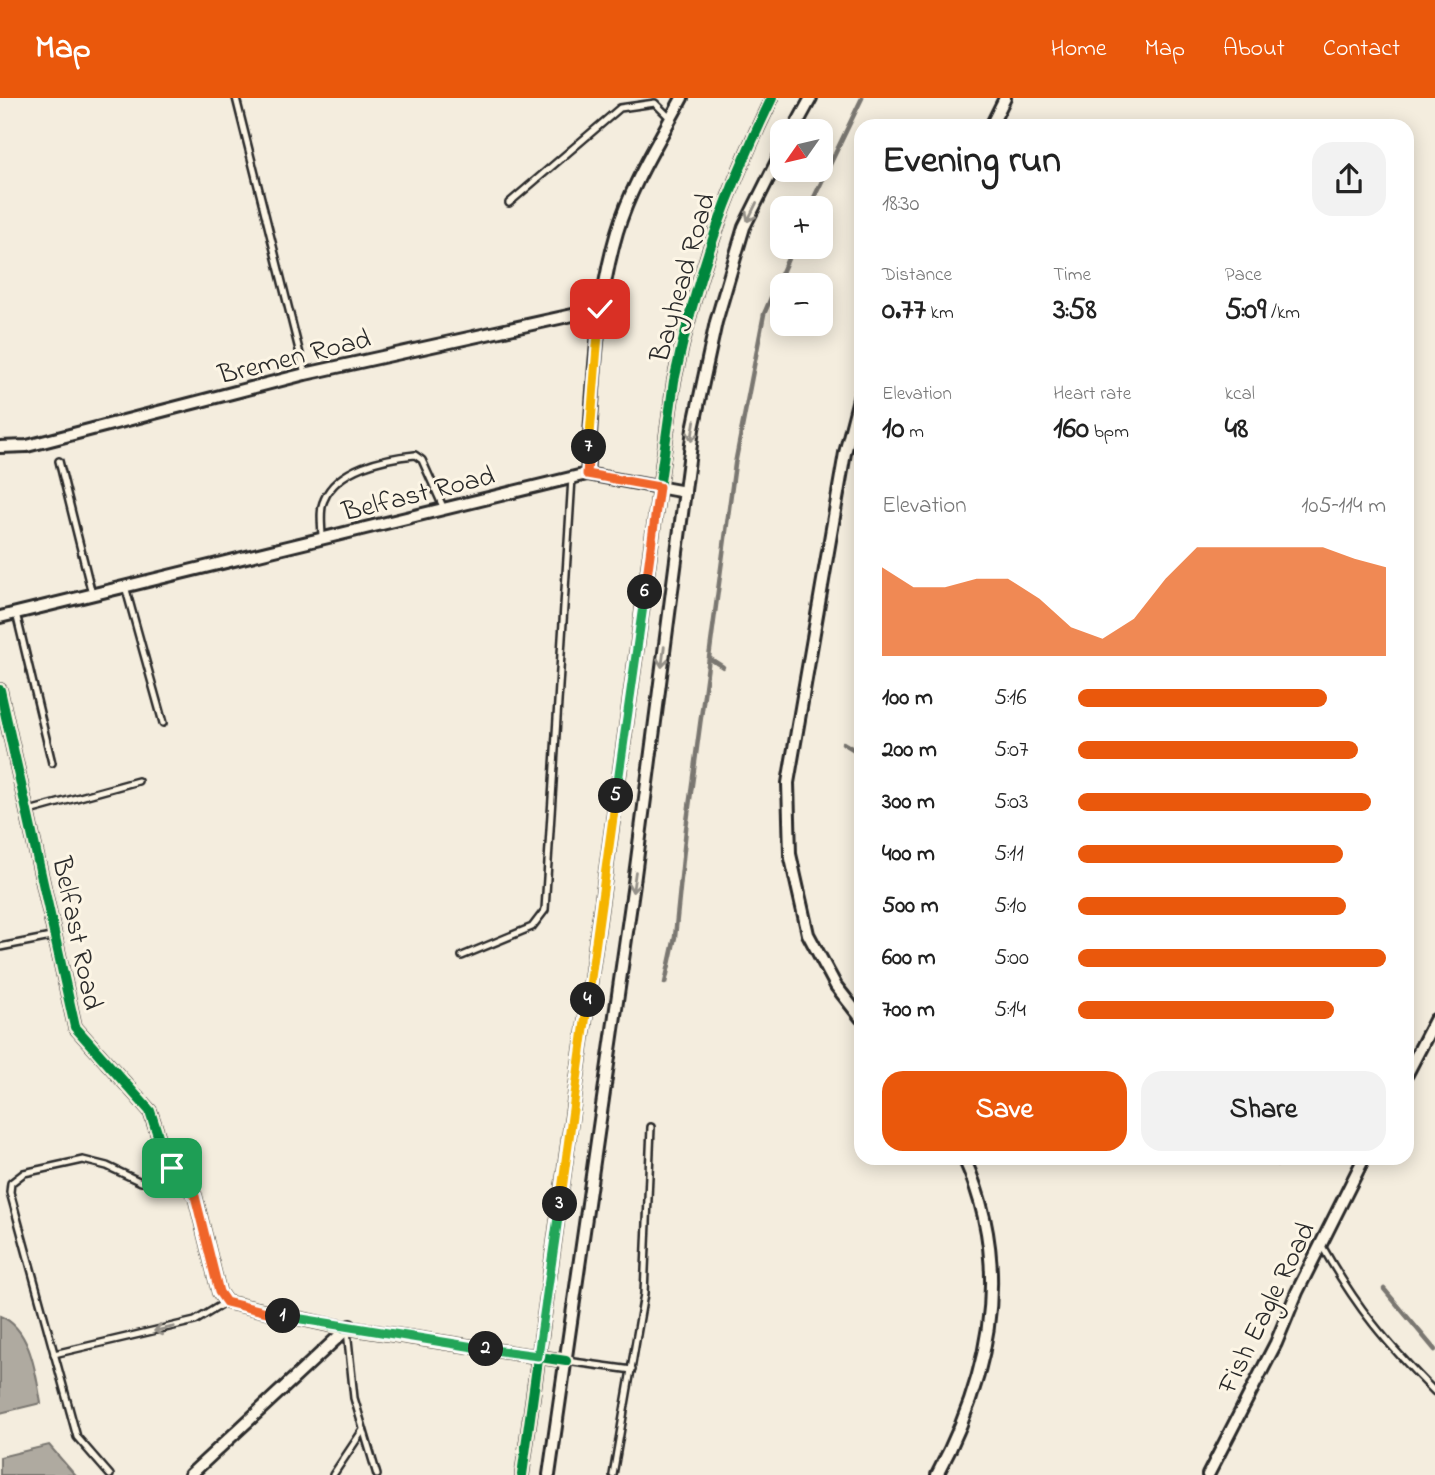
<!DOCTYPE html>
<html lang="en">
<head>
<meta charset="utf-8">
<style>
	body { margin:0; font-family:"Indie Flower",sans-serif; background:#f2f2f2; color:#222; height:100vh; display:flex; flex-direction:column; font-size:26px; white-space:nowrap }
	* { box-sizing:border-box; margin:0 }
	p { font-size:23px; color:#767676 }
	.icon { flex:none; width:38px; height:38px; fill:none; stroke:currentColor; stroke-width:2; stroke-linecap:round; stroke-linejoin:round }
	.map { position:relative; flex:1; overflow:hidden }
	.sheet { position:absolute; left:854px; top:21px; width:560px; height:1046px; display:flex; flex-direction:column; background:#fff; border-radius:21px; box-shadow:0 4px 18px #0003 }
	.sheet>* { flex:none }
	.needle { width:46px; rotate:236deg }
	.controls { position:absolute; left:770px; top:21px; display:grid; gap:14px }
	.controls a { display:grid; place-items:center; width:63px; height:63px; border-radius:14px; background:#fff; box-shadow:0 4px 18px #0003; font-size:35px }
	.pin { position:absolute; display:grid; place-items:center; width:60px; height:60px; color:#fff; margin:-30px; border-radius:14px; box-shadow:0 4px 10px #0006 }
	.km { position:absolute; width:35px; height:35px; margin:-18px; border-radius:50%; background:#222; color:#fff; font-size:19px; line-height:35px; text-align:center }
	.round { display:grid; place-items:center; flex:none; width:74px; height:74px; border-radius:21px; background:#f2f2f2 }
	.summary { display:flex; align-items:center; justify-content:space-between; height:119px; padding:0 28px }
	h1 { font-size:38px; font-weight:700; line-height:52px }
	.stats { display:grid; grid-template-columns:repeat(3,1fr); gap:10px; height:119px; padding:7px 28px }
	.stats div { display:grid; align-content:center }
	.stats b { font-size:30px; font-weight:700 }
	.stats small { font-size:19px; font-weight:400 }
	.stats p { font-size:19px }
	.chart { height:196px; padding:14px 28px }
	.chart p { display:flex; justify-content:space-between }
	.chart svg { width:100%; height:126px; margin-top:7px; fill:#ea580c; opacity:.7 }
	.primary-button { display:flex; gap:14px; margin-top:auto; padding:14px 28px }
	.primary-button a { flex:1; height:80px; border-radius:21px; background:#ea580c; color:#fff; font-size:28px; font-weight:700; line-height:80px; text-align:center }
	.primary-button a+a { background:#f2f2f2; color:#222 }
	ul { padding:0 28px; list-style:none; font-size:23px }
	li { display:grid; grid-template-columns:112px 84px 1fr; align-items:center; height:52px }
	li i { height:18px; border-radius:9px; background:#ea580c }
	header { display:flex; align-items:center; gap:42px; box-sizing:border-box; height:98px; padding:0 35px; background:#ea580c; color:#fff }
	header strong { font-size:33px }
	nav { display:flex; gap:38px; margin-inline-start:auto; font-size:24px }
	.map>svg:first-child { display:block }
</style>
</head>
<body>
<header>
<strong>Map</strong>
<nav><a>Home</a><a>Map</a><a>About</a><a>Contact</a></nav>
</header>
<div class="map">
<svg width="1435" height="1377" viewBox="0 0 1435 1377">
	<rect width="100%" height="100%" fill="#f4edde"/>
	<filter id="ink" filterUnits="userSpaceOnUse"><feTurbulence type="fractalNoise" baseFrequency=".0143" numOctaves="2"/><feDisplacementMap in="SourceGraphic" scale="14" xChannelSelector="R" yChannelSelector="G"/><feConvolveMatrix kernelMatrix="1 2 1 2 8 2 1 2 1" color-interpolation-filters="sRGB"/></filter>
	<g filter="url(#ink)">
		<!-- water -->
		<g fill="#afaaa0" stroke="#7a7771" stroke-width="2">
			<path d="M0,1218C31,1230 36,1277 41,1305L0,1315Z"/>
			<path d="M49,1347L75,1377H0V1359Z"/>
		</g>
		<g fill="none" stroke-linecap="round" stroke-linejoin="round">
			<!-- stream -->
			<g stroke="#7a7771" stroke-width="4.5">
				<path d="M809,110L862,0"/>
				<path d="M709,560L723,569"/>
				<path d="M843,645L861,656"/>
				<path d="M665,885L675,839L686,731L735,366L764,216L793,149"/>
				<path d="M1273,1060L1277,1066"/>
				<path d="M1384,1191L1435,1252"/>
			</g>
			<defs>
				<g id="lane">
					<path d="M236,0L305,276"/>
					<path d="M509,105L620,10L655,5L671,21"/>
					<path d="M59,363L92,496"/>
					<path d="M322,440C322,429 319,412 324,402C337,370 384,360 415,357L422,362L444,411"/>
					<path d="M125,488L163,625"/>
					<path d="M16,515L52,665"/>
					<path d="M29,713L138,683"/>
					<path d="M0,849L56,838"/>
					<path d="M462,858L532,829L545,812L572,380"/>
					<path d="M1322,1148C1356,1209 1386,1245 1435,1294"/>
					<path d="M347,1232L354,1300L377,1377"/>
					<path d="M54,1256L195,1223L226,1204"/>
					<path d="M566,1263L632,1272"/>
					<path d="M110,1377L77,1339L10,1094L11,1085L24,1075L83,1062L107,1068L141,1084L177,1076"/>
					<path d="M333,1377L363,1332"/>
					<path d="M613,1377L644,1196L651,1029"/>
				</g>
				<g id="street">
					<path d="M991,28L1005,0"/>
					<path d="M793,33L811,0"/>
					<path d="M861,293L845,355L788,685L790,756L808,836L836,888L861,920"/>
					<path d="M0,349L27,348L305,276L600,211"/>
					<path d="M587,376C594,296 594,212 617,134C631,87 659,43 682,0"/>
					<path d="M0,519L587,376L685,394"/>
					<path d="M0,592L75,929L150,1013L165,1059L195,1098L219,1194L226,1204L329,1227L566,1263"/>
					<path d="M1407,976L1435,922"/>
					<path d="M190,1377L350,1228"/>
					<path d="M522,1377L674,283C696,179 726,95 772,0"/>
					<path d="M549,1377L634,785L693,331L716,224L744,129L782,53"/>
					<path d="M937,1377C991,1276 1013,1168 964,1060"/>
					<path d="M1208,1377L1276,1245L1297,1194L1364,1060"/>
				</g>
			</defs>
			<!-- lane casing -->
			<use href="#lane" stroke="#2b2b2b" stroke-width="10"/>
			<!-- street casing -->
			<use href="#street" stroke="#2b2b2b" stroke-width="16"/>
			<!-- lane -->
			<use href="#lane" stroke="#fcf5e5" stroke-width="5"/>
			<!-- street -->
			<use href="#street" stroke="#fcf5e5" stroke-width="10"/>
			<defs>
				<g id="cycleway">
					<path d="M0,592L75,929L150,1013L165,1059L195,1098L219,1194L226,1204L329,1227L566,1263"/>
					<path d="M522,1377L674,283C696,179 726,95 772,0"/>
				</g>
			</defs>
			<!-- cycleway casing -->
			<use href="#cycleway" stroke="#fcf5e5" stroke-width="15"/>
			<!-- cycleway -->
			<use href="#cycleway" stroke="#00873e" stroke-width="10"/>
		</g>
		<!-- one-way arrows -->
		<defs><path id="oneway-shaft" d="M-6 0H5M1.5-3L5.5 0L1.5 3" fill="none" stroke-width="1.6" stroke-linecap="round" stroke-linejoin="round" transform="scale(1.75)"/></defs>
		<g stroke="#949088">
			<use href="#oneway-shaft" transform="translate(752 114) rotate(116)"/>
			<use href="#oneway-shaft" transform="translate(693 333) rotate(99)"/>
			<use href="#oneway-shaft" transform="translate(663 559) rotate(97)"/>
			<use href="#oneway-shaft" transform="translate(634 784) rotate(98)"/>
			<use href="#oneway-shaft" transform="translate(164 1231) rotate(167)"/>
		</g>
	</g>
	<g fill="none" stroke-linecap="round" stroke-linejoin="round" filter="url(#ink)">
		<defs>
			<path id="split-1" d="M172,1070L195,1098L219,1194L226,1204L283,1218"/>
			<path id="split-2" d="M283,1218L486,1251"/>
			<path id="split-3" d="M486,1251L538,1258L560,1106"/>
			<path id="split-4" d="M560,1106L588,902"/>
			<path id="split-5" d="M588,902L616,698"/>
			<path id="split-6" d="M616,698L645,494"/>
			<path id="split-7" d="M589,349L587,376L659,389L645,494"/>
			<path id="split-8" d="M589,349L600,211"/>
		</defs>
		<!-- split-1 casing -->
		<use href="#split-1" stroke="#fff" stroke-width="14"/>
		<!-- split-2 casing -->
		<use href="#split-2" stroke="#fff" stroke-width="14"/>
		<!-- split-3 casing -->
		<use href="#split-3" stroke="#fff" stroke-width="14"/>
		<!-- split-4 casing -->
		<use href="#split-4" stroke="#fff" stroke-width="14"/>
		<!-- split-5 casing -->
		<use href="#split-5" stroke="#fff" stroke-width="14"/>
		<!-- split-6 casing -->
		<use href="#split-6" stroke="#fff" stroke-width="14"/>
		<!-- split-7 casing -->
		<use href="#split-7" stroke="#fff" stroke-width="14"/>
		<!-- split-8 casing -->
		<use href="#split-8" stroke="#fff" stroke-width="14"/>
		<!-- split-1 -->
		<use href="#split-1" stroke="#f0652b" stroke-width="9"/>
		<!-- split-2 -->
		<use href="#split-2" stroke="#22a559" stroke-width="9"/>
		<!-- split-3 -->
		<use href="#split-3" stroke="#22a559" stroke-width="9"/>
		<!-- split-4 -->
		<use href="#split-4" stroke="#f5b400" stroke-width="9"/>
		<!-- split-5 -->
		<use href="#split-5" stroke="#f5b400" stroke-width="9"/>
		<!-- split-6 -->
		<use href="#split-6" stroke="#22a559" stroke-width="9"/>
		<!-- split-7 -->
		<use href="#split-7" stroke="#f0652b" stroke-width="9"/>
		<!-- split-8 -->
		<use href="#split-8" stroke="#f5b400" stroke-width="9"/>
	</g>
	<g text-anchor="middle" stroke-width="6" stroke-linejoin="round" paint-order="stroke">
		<!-- street labels -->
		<g font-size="28" fill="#2b2b2b" stroke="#fcf5e5">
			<text transform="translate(681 179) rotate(-74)" y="10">Bayhead Road</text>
			<text transform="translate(294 257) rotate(-14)" y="10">Bremen Road</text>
			<text transform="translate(418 394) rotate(-14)" y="10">Belfast Road</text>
			<text transform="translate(79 835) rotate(78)" y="10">Belfast Road</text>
			<text transform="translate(1265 1209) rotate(-64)" y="10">Fish Eagle Road</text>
		</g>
	</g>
</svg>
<div class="controls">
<a><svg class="needle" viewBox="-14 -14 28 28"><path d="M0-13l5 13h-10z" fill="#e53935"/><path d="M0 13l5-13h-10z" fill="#767676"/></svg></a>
<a>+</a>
<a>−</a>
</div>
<div class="pin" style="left:172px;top:1070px;background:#1e9e55"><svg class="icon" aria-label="arrive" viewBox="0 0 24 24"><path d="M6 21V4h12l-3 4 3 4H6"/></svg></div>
<div class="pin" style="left:600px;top:211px;background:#d93025"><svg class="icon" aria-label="check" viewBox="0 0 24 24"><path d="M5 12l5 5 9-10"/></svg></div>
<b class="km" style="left:283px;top:1218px">1</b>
<b class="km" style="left:486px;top:1251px">2</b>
<b class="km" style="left:560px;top:1106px">3</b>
<b class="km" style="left:588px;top:902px">4</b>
<b class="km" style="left:616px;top:698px">5</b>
<b class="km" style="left:645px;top:494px">6</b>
<b class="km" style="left:589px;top:349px">7</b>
<section class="sheet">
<div class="summary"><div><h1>Evening run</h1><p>18:30</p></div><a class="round"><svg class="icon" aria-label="share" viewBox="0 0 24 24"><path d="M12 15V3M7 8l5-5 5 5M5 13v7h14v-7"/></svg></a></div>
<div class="stats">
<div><p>Distance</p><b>0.77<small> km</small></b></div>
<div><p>Time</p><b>3:58</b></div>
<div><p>Pace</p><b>5:09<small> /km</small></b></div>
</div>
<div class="stats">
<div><p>Elevation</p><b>10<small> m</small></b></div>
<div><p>Heart rate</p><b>160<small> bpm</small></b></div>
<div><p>kcal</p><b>48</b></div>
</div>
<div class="chart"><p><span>Elevation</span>105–114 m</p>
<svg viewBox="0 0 160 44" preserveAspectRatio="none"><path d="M0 44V13L10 20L20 20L30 17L40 17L50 24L60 34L70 38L80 31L90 17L100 6L110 6L120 6L130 6L140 6L150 10L160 13V44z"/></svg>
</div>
<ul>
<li><b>100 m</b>5:16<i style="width:81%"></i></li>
<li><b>200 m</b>5:07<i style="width:91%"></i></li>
<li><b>300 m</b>5:03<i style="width:95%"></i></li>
<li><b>400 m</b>5:11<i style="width:86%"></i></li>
<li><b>500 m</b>5:10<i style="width:87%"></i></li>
<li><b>600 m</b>5:00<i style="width:100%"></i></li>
<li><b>700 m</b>5:14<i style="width:83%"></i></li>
</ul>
<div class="primary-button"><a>Save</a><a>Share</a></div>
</section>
</div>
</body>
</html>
